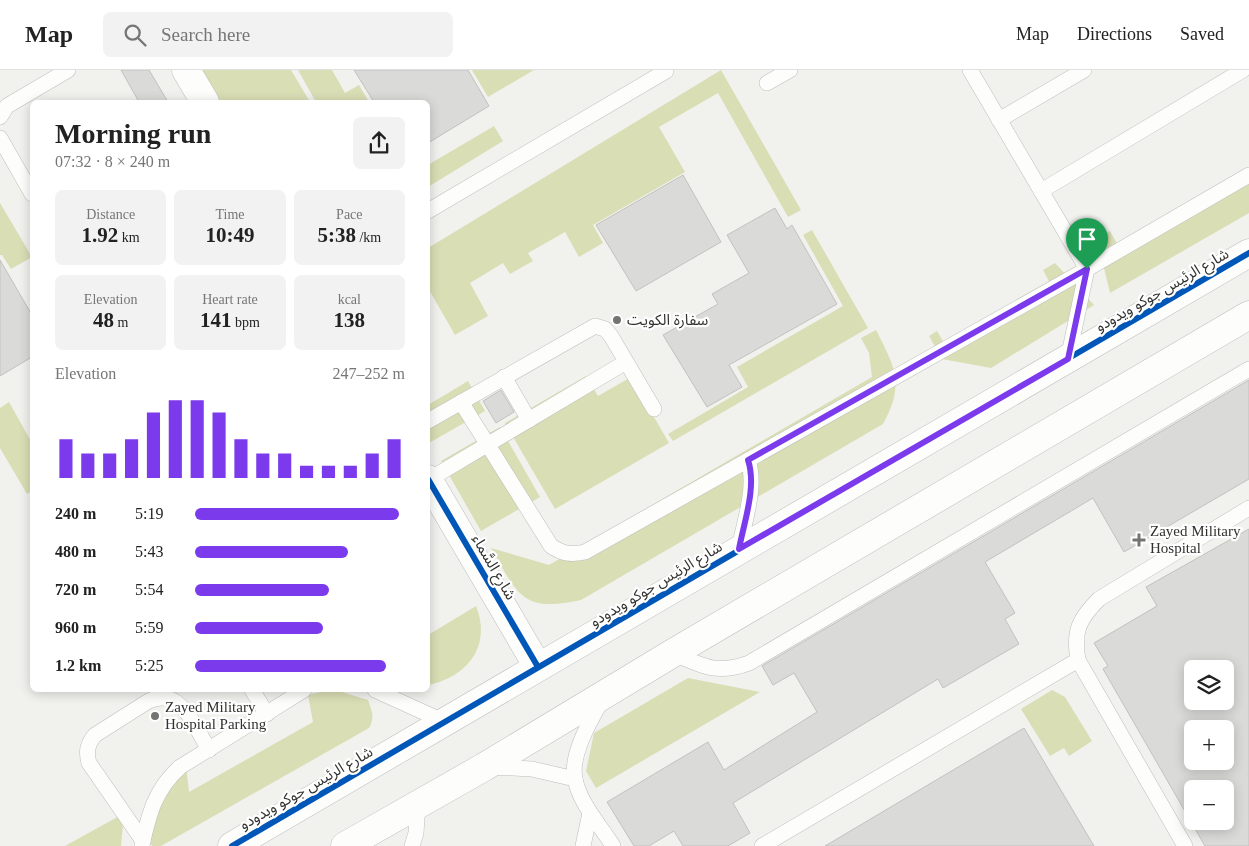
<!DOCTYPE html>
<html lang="en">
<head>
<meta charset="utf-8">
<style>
	body { margin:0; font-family:"Times New Roman","Noto Sans Arabic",serif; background:#f2f2f2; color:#222; height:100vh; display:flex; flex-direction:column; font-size:19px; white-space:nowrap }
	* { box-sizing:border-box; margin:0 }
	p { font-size:16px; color:#767676 }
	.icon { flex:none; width:28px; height:28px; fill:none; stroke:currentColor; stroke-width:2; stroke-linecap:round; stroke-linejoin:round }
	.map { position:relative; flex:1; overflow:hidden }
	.side { position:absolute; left:30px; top:30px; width:400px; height:592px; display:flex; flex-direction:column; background:#fff; border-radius:8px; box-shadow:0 2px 12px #0003 }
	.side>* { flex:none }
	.buttons { position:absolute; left:1184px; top:590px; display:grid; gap:10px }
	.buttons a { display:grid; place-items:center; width:50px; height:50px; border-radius:8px; background:#fff; box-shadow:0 2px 12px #0003; font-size:25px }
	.pin { position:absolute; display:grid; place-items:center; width:42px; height:42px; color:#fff; margin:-51px -21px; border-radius:50% 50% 50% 0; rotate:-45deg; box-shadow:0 0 5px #0007 }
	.pin .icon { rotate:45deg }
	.round { display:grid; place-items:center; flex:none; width:52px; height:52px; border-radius:8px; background:#f2f2f2 }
	.overview { display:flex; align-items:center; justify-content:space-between; height:85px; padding:0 25px }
	h1 { font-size:28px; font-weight:700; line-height:38px }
	.metrics { display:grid; grid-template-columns:repeat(3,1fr); gap:8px; height:85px; padding:5px 25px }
	.metrics div { display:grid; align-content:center; border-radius:8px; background:#f2f2f2; text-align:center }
	.metrics b { font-size:21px; font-weight:700 }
	.metrics small { font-size:14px; font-weight:400 }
	.metrics p { font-size:14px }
	.chart { height:140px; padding:10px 25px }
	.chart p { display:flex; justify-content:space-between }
	.chart svg { width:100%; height:90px; margin-top:5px; stroke:#7c3aed; stroke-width:6 }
	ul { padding:0 25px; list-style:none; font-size:16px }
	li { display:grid; grid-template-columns:80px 60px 1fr; align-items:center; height:38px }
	li i { height:12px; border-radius:6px; background:#7c3aed }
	header { display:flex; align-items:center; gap:30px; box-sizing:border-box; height:70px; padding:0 25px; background:#fff; border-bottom:1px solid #e0e0e0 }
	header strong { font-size:24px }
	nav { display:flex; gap:28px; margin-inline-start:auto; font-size:18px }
	.search { width:350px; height:45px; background:#f2f2f2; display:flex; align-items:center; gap:12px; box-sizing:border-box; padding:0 18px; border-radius:8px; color:#767676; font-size:19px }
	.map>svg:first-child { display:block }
</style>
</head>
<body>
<header>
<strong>Map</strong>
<div class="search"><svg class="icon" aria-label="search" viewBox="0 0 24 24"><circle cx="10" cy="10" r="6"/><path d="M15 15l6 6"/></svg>Search here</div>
<nav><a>Map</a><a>Directions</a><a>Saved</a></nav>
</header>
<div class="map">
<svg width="1249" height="776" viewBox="0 0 1249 776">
	<rect width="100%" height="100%" fill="#f1f2ee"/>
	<!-- green -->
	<g fill="#dadeb5">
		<path d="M203,0H291L310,32H219L201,1Z"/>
		<path d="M298,0H332L345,23L359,15L369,32H316Z"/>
		<path d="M472,0H534L488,27Z"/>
		<path d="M721,0L801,140L788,147L718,23L659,57L685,102L593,155L603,173L579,187L565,162L528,183L533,191L510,204L503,193L470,213L488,246L455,265L428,218V178Z"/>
		<path d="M494,56L503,71L428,117V95Z"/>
		<path d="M1249,102V143L1110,223L1097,169L1110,161L1119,177Z"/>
		<path d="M0,133L32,187L11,199L2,185H0Z"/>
		<path d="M812,160L868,258L673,371L668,364L748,317L737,297L843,236L803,165Z"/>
		<path d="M1055,193L1094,235L991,298L942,289L929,266L937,261L947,278L1052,217L1043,200Z"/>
		<path d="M876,260C895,297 905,315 883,354L581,530C522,543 518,525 491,478L549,495L872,307L869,283L861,268Z"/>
		<path d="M586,306L598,326L631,307L669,373L555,439L505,353Z"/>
		<path d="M468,311L485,341L429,373L428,335Z"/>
		<path d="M9,332L32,373V421L27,424L0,378V338Z"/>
		<path d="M500,357L540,427L481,461L441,391Z"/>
		<path d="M476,536C492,576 467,607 428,615V565Z"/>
		<path d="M688,608L760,622L596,718L586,701L594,663Z"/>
		<path d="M1052,620L1065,627L1092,671L1069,686L1064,678L1050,686L1021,639Z"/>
		<path d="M325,621L342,622L368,630C372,641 375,647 369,658L161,776H152L149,770L159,723L186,695L189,722L313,652L308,625Z"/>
		<path d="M121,745L123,754L121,776H65Z"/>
	</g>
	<!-- building -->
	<g fill="#dadbd8" stroke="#c1c1bf" fill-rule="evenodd">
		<path d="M121,0H149L168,32H139Z"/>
		<path d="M354,0H468L489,36L428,73V32H374Z"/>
		<path d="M683,105L721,172L636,221L596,155Z"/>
		<path d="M775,138L787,159L792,155L837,234L729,295L742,317L707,337L663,265L718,234L712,224L749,203L727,165Z"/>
		<path d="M0,190L32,245V287L0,306Z"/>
		<path d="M1249,310V409L1124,482L1093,428L985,492L1015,543L1005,549L1019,574L943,618L938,609L733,733L750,763L728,776H683L674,761L649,776H634L607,732L708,672L724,700L817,642L794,603L773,615L762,596Z"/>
		<path d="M501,320L514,342L496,353L483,331Z"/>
		<path d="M1249,459V776H1205L1103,599L1108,596L1094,573L1157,536L1146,517ZM1192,599H1225V631H1192ZM1192,659H1225V691H1192ZM1192,719H1225V751H1192Z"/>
		<path d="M1024,658L1094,776H825Z"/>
	</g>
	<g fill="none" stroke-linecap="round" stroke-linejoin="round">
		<defs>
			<g id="service">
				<path d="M970,0L1087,199L1068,289"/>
				<path d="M767,13L790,0"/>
				<path d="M0,47L7,36L68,0"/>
				<path d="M999,50L1084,0"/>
				<path d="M0,68L32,124"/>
				<path d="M1041,121L1243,0"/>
				<path d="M428,141L666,1"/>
				<path d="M504,307L529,350"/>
				<path d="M461,332L551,476C563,484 571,485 585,482L1087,199L1249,105"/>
				<path d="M428,351L595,256L605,259L611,266L654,339"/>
				<path d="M428,410L626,292"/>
				<path d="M739,479C744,452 757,417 748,390"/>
				<path d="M673,583C702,596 717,605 749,593L1249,299"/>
				<path d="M252,620L267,644"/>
				<path d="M375,620L445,652"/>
				<path d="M602,630C590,651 570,685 575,709C580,734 600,755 613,776"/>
				<path d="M490,697L532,699L575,709"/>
				<path d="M143,771L89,693C86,682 87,674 95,665L147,632C180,614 195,657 209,680"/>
				<path d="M142,775C149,744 155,719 180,697L304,620"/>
				<path d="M412,776L416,763L418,733"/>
				<path d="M583,776L590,743"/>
				<path d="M762,776L1078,590"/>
				<path d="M1185,776L1078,590C1073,561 1079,549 1099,529L1249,438"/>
			</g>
			<g id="minor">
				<path d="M186,0L205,32"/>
				<path d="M428,409L538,597"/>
			</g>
			<g id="tertiary">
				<path d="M232,776L1249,183"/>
				<path d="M345,776L484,697L673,583L1249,245"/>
			</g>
		</defs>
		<!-- service casing -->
		<use href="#service" stroke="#bdbebb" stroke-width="16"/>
		<!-- minor casing -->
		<use href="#minor" stroke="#bdbebb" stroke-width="29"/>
		<!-- tertiary casing -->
		<use href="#tertiary" stroke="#bdbebb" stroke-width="29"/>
		<!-- service -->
		<use href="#service" stroke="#fdfdfc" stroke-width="15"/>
		<!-- minor -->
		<use href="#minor" stroke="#fdfdfc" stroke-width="28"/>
		<!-- tertiary -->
		<use href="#tertiary" stroke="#fdfdfc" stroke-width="28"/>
		<defs>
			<g id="cycleway">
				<path d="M428,409L538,597"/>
				<path d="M232,776L1249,183"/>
			</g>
		</defs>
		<!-- cycleway casing -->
		<use href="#cycleway" stroke="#fff" stroke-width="9"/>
		<!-- cycleway -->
		<use href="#cycleway" stroke="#0057b8" stroke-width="6"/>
	</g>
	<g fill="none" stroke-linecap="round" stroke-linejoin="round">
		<defs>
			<path id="route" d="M1087,199L1068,289L739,479C744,452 757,417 748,390Z"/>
		</defs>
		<!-- route casing -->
		<use href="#route" stroke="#fff" stroke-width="10"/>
		<!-- route -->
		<use href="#route" stroke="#7c3aed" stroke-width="6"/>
	</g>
	<!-- markers -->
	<g fill="#747572" stroke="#fff" stroke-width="2">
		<circle cx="617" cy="250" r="5"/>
		<path d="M1136.5 462.5h5v5h5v5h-5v5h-5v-5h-5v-5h5z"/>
		<circle cx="155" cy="646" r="5"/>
	</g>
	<g text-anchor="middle" stroke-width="4.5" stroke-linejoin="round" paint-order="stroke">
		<!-- street labels -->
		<g font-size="15" fill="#31312f" stroke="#fff">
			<text transform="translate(1162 220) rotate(-30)" y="5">شارع الرئيس جوكو ويدودو</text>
			<text transform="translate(494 497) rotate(60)" y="5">شارع السَّماء</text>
			<text transform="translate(656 514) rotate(-31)" y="5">شارع الرئيس جوكو ويدودو</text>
			<text transform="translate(306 718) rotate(-30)" y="5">شارع الرئيس جوكو ويدودو</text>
		</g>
		<!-- poi labels -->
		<g font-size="15" fill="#31312f" stroke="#fff" text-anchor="start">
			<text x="627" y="255">سفارة الكويت</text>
			<text x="1150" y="466">Zayed Military<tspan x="1150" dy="17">Hospital</tspan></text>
			<text x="165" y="642">Zayed Military<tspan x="165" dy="17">Hospital Parking</tspan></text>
		</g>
	</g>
</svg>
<div class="buttons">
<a><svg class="icon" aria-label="layers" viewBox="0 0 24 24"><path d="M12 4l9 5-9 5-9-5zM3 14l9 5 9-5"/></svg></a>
<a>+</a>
<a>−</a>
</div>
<div class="pin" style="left:1087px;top:199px;background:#1e9e55"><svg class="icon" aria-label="arrive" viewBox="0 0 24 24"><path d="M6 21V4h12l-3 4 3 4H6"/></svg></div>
<section class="side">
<div class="overview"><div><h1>Morning run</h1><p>07:32 · 8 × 240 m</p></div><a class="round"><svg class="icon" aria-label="share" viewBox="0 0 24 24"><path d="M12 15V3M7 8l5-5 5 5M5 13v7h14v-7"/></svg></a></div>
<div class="metrics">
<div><p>Distance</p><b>1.92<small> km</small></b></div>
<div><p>Time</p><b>10:49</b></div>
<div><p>Pace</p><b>5:38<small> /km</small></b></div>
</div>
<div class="metrics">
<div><p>Elevation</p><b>48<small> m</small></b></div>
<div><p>Heart rate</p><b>141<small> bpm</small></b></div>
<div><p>kcal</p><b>138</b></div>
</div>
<div class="chart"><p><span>Elevation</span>247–252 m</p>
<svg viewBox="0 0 160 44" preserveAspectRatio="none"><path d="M5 44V25M15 44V32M25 44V32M35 44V25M45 44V12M55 44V6M65 44V6M75 44V12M85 44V25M95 44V32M105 44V32M115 44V38M125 44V38M135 44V38M145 44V32M155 44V25"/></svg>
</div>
<ul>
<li><b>240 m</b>5:19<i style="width:97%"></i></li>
<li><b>480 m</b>5:43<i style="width:73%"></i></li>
<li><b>720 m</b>5:54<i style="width:64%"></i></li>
<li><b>960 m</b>5:59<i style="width:61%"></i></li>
<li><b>1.2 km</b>5:25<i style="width:91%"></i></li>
</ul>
</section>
</div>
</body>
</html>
